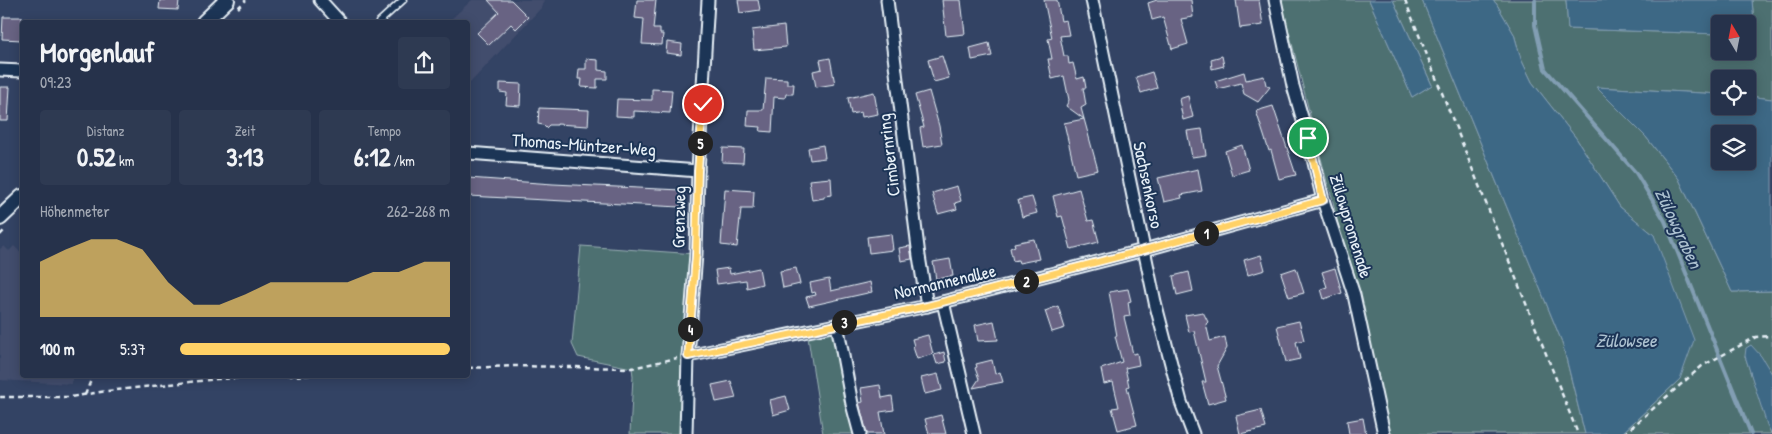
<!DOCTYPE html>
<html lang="de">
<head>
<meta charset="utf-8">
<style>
	body { margin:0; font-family:"Patrick Hand",sans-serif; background:#2e3a52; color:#f1f3f6; height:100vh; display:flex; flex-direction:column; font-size:19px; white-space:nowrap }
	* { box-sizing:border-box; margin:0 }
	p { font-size:16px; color:#a4aab5 }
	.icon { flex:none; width:28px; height:28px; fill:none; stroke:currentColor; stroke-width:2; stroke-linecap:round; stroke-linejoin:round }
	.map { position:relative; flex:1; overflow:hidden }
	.sheet { position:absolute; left:20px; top:20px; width:450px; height:358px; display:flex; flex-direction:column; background:#26324b; border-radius:5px; box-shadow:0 2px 12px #0003,0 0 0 1px #424d63 }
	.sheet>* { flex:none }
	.needle { width:32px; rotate:350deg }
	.buttons { position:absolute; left:1711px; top:15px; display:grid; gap:10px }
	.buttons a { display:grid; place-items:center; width:45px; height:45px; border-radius:5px; background:#26324b; box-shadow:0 2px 12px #0003,0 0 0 1px #424d63; font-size:25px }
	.pin { position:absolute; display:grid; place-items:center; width:42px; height:42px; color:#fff; margin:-21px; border:2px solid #fff; border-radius:50%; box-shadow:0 1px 5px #0007 }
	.km { position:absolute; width:25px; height:25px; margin:-12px; border-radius:50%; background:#222; color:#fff; font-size:14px; line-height:25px; text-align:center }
	.round { display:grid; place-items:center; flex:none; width:52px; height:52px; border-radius:5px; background:#2e3a52 }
	.head { display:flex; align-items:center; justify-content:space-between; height:85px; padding:0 20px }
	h1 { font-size:28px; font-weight:700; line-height:38px }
	.figures { display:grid; grid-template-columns:repeat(3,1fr); gap:8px; height:85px; padding:5px 20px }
	.figures div { display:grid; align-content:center; border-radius:5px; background:#2e3a52; text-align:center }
	.figures b { font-size:25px; font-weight:700 }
	.figures small { font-size:14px; font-weight:400 }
	.figures p { font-size:14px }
	.chart { height:140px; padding:10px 20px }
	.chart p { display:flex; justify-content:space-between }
	.chart svg { width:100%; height:90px; margin-top:5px; fill:#ffd166; opacity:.7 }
	ul { padding:0 20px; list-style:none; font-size:16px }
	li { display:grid; grid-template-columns:80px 60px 1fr; align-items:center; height:38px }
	li i { height:12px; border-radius:6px; background:#ffd166 }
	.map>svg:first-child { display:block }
</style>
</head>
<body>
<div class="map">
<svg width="1772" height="434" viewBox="0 0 1772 434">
	<rect width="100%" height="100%" fill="#334364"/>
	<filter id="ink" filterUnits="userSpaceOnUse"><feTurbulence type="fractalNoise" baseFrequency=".02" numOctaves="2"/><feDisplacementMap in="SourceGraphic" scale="10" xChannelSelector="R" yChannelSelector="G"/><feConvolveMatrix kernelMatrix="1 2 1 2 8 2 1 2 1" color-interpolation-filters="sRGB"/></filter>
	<g filter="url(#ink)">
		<!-- built -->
		<g fill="#434d6d">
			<path d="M472,0H544L541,8L468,85V22H448Z"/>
			<path d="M4,246L9,251L14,246L22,254V375H72V384L0,380V249Z"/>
		</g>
		<!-- green -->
		<g fill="#4d7071" stroke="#9ab0b4">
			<path d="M1281,0H1369L1412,97L1432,85L1393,0H1422L1562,342L1585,434H1384L1332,197L1327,182Z"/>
			<path d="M1492,0H1566L1568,29L1720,34V51H1748V35H1755L1752,0H1772V99L1748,96V79H1720V94L1597,87L1646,137L1679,179L1732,292L1772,291V374L1745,356L1771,434H1621L1680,379L1654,235L1620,207L1576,138L1532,82L1521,59L1514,34L1496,3Z"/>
			<path d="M581,246L696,254L686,434H630L633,376L632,368L578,357L572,344Z"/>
			<path d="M837,324L860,434H823L807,331Z"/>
		</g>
		<!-- water -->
		<g fill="#3e6785" stroke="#829eb3" fill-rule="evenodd">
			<path d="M1369,0H1393L1432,85L1412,97Z"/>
			<path d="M1422,0H1492L1496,3L1514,34L1521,59L1532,82L1576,138L1620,207L1654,235L1694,340L1680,379L1621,434H1585L1562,342Z"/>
			<path d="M1566,0H1752L1755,35H1748V24H1720V34L1568,29Z"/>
			<path d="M1596,87L1720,94V106H1748V96L1772,99V291L1732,292L1679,179L1646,137ZM1720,134H1748V161H1720Z"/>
			<path d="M1751,345L1761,356L1772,374V434L1767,425L1745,356L1746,348Z"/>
		</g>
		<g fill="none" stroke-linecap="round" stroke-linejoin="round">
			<!-- stream -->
			<path stroke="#829eb3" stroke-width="4" d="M1535,0V25L1545,69L1636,173L1665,221L1751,434"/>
		</g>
		<!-- building -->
		<g fill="#676483" stroke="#e8f1f8">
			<path d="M160,0H179L178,10L159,9Z"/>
			<path d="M488,0H511L528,17L516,29L511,24L489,45L477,33L499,12Z"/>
			<path d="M637,0H656L653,29H660V34H663L662,45L642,44L644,19L635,18Z"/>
			<path d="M738,0H758L760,10L740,13Z"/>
			<path d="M942,0H961L965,34L946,36Z"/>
			<path d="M1044,0H1057L1061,21L1066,20L1069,35L1060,36L1064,56H1068L1069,64L1073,63L1077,79L1084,77L1086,88H1083L1086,105L1081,108L1098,170L1076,175L1064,123L1084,119L1066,106L1069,100L1064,76L1052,79L1048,59H1052L1048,39L1052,38Z"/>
			<path d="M1157,0H1191L1193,17L1181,19L1188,44L1172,49L1163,17L1152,20L1148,3Z"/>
			<path d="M1236,0H1259L1263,25L1240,28Z"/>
			<path d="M3,17H22V40L2,39Z"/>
			<path d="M784,26L786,47L754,50L752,30Z"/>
			<path d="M667,42L682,44L681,55L666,53Z"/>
			<path d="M989,43L992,56L972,60L970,48Z"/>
			<path d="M942,56L949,78L934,82L928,60Z"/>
			<path d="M1222,56L1224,66L1212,69L1211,59Z"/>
			<path d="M830,58L835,84L816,87L813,71L822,69L820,60Z"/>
			<path d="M586,59L598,60V70L607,71V79H597V88L581,87L582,79H578L579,69H586Z"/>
			<path d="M1152,72L1157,88L1141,93L1136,77Z"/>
			<path d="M1244,72L1246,80L1264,76L1266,85L1270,87L1258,102L1244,94L1241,83L1218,89L1215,81Z"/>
			<path d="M766,78L787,79V84H794L793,94H786L785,98L774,97L772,132L760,131L761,127L747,126L748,110H763Z"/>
			<path d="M500,83L521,84L520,106L506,105L507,93L500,92Z"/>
			<path d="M0,87H10L8,121H0Z"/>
			<path d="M652,89L672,90L670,113L634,111V117L616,116L617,99L652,100Z"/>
			<path d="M929,91L939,126L942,144L923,147L920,128L924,127L915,95Z"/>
			<path d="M874,92L878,114L862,117L861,112L851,114L848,98Z"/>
			<path d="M1188,96L1193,117L1183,120L1179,99Z"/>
			<path d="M1273,106L1296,175L1279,179L1271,150L1269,151L1256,111Z"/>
			<path d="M539,108L589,110L588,126L557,124V125H549L546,128L543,125L538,124Z"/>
			<path d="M1202,129L1206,155L1192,157L1187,131Z"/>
			<path d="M823,145L825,158L810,160L808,148Z"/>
			<path d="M1242,145L1249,170L1232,175L1225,151Z"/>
			<path d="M723,148L744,149L743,163L722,162Z"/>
			<path d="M1198,169L1202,191L1181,195L1182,198L1164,202L1158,178Z"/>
			<path d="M468,178L553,184L681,190L680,207L468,196Z"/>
			<path d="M831,178L832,195L824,196V198L812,200L809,180Z"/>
			<path d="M957,186L961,201L955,203L957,209L938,214L932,193Z"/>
			<path d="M725,189L754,191L753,209H741L737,247L721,245Z"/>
			<path d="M1079,189L1088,221L1093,220L1099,242L1071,249L1062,216L1058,217L1053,196Z"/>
			<path d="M1032,197L1037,213L1022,217L1018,200Z"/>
			<path d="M891,234L893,250L869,253L867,237Z"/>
			<path d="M1034,239L1039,259L1019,263L1018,260L1013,261L1010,248L1015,246L1014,243Z"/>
			<path d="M910,246L912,259L901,261L899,248Z"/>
			<path d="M1261,255L1265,270L1248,275L1244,260Z"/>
			<path d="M950,259L953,276L936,279L933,262Z"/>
			<path d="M729,268L730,274L759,268L762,284L747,288L746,280L717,284L715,270Z"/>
			<path d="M796,268L800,284L783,288L780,271Z"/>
			<path d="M1296,268L1304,293L1289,297L1281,273Z"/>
			<path d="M1335,268L1342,293L1324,299L1321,289L1327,287L1322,272Z"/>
			<path d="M1189,272L1193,291L1177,295L1173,276Z"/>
			<path d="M829,279L831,291L870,282L872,292L809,306L806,297L816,295L815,292L812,293L810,283Z"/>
			<path d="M1128,289L1131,301L1128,302L1130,316L1124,317L1133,354L1137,353L1139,365L1125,368L1129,386L1127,387L1137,425L1118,430L1112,408L1119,407L1113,382L1104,384L1101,369L1122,362L1115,336H1117L1109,292Z"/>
			<path d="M1058,306L1065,328L1052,332L1045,311Z"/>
			<path d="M1203,312L1208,322L1206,324L1210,341L1225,337L1227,348L1217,366L1226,399L1208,404L1202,382H1206L1194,331L1189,332L1185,315Z"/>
			<path d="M994,321L998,340L978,341L975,325Z"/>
			<path d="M1299,321L1304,340L1296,342L1300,359L1286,362L1277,326Z"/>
			<path d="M928,335L933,354L917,359L913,347L914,346L912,339Z"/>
			<path d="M944,352L946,362L937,364L934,355Z"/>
			<path d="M992,360L995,374L1000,372L1003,382L973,388L979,379L975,368L977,367L976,364Z"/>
			<path d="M938,374L942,390L925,394L921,378Z"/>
			<path d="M731,381L736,398L716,402L712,385Z"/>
			<path d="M880,385L882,398L892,396L894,410L880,412L884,434H867L859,403L863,402L861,388Z"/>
			<path d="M786,396L790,410L773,415L770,400Z"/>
			<path d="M1261,410L1266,428L1240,434L1236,416Z"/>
			<path d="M941,415L946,434H929L925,419Z"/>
			<path d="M1363,418L1366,434H1349L1347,421Z"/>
		</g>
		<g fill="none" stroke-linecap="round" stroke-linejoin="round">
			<defs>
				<path id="service" d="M379,22L403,0"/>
				<g id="minor">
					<path d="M320,0L340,22"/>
					<path d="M887,0L919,256L927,306"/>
					<path d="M1092,0L1155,302L1181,402L1193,434"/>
					<path d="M1275,0L1293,86L1308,138L1323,200L1354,295L1384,434"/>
					<path d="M0,70L22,71"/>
					<path d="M468,153L698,171"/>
					<path d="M943,302L974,434"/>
					<path d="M837,324L852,404L860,434"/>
					<path d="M688,356L927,306L1144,250L1323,200"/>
					<path d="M686,434L688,356L696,254L698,171L708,0"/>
				</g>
				<g id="tertiary">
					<path d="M204,22L227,0"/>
					<path d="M0,218L22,197"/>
				</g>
			</defs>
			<!-- service casing -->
			<use href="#service" stroke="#e8f1f8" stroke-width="9"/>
			<!-- minor casing -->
			<use href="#minor" stroke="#e8f1f8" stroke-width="15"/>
			<!-- tertiary casing -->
			<use href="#tertiary" stroke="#e8f1f8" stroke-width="18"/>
			<!-- path -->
			<g stroke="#e8f1f8" stroke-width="2.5" stroke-dasharray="5 4" stroke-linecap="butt">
				<path d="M1405,0L1578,434"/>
				<path d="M238,8L246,0"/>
				<path d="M0,235L5,230"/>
				<path d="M468,368L513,366L632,368L677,358"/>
				<path d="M85,395L93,375"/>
				<path d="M0,397H70L107,391L217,379L311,375"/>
				<path d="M1624,434L1702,366L1756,337L1772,336"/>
			</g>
			<!-- service -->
			<use href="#service" stroke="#1d3557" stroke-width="5.5"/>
			<!-- minor -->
			<use href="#minor" stroke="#1d3557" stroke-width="11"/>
			<!-- tertiary -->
			<use href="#tertiary" stroke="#1d3557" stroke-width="14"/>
		</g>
	</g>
	<g fill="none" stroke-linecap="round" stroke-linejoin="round" filter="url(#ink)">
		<defs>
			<path id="route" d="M703,104L698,171L696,254L688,356L927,306L1144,250L1323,200L1308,138"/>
		</defs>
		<!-- route casing -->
		<use href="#route" stroke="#fff" stroke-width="10"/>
		<!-- route -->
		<use href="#route" stroke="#ffd166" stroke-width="6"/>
	</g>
	<g text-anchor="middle" stroke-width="4" stroke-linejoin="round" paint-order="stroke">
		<!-- street labels -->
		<g font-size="18" fill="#e8f1f8" stroke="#1d3557">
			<text transform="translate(584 145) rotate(4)" y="6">Thomas-Müntzer-Weg</text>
			<text transform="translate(889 155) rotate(-97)" y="6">Cimbernring</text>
			<text transform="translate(1148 185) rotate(78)" y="6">Sachsenkorso</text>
			<text transform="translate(679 217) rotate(-89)" y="6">Grenzweg</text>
			<text transform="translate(1351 226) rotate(73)" y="6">Zülowpromenade</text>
			<text transform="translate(945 282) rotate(-13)" y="6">Normannenallee</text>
		</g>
		<!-- water labels -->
		<g font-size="19" font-style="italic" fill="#acc1d0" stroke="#1d3557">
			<text transform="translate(1679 228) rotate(65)" y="7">Zülowgraben</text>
			<text x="1626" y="347">Zülowsee</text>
		</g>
	</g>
</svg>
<div class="buttons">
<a><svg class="needle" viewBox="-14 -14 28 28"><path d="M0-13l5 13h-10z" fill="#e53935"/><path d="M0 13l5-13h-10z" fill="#a4aab5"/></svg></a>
<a><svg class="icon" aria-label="locate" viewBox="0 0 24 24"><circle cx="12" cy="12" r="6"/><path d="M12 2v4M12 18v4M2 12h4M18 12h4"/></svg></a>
<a><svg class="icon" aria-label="layers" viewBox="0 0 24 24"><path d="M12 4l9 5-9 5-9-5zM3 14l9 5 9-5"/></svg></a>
</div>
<div class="pin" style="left:1308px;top:138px;background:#1e9e55"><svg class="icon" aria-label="arrive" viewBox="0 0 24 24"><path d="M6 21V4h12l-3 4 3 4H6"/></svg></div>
<div class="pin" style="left:703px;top:104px;background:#d93025"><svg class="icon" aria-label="check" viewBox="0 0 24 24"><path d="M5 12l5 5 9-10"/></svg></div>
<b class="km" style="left:1206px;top:233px">1</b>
<b class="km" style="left:1026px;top:281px">2</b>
<b class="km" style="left:844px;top:322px">3</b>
<b class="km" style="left:690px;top:329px">4</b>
<b class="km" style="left:700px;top:143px">5</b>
<section class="sheet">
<div class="head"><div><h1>Morgenlauf</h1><p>09:23</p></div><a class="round"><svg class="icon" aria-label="share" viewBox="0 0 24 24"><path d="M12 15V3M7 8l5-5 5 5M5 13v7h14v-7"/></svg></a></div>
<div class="figures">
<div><p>Distanz</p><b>0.52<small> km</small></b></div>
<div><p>Zeit</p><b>3:13</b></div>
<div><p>Tempo</p><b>6:12<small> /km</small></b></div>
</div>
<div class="chart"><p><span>Höhenmeter</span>262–268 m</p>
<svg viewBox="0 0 160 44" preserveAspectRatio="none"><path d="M0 44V17L10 11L20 6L30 6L40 11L50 27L60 38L70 38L80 33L90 27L100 27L110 27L120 27L130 22L140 22L150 17L160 17V44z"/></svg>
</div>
<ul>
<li><b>100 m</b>5:37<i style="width:100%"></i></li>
</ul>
</section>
</div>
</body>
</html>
